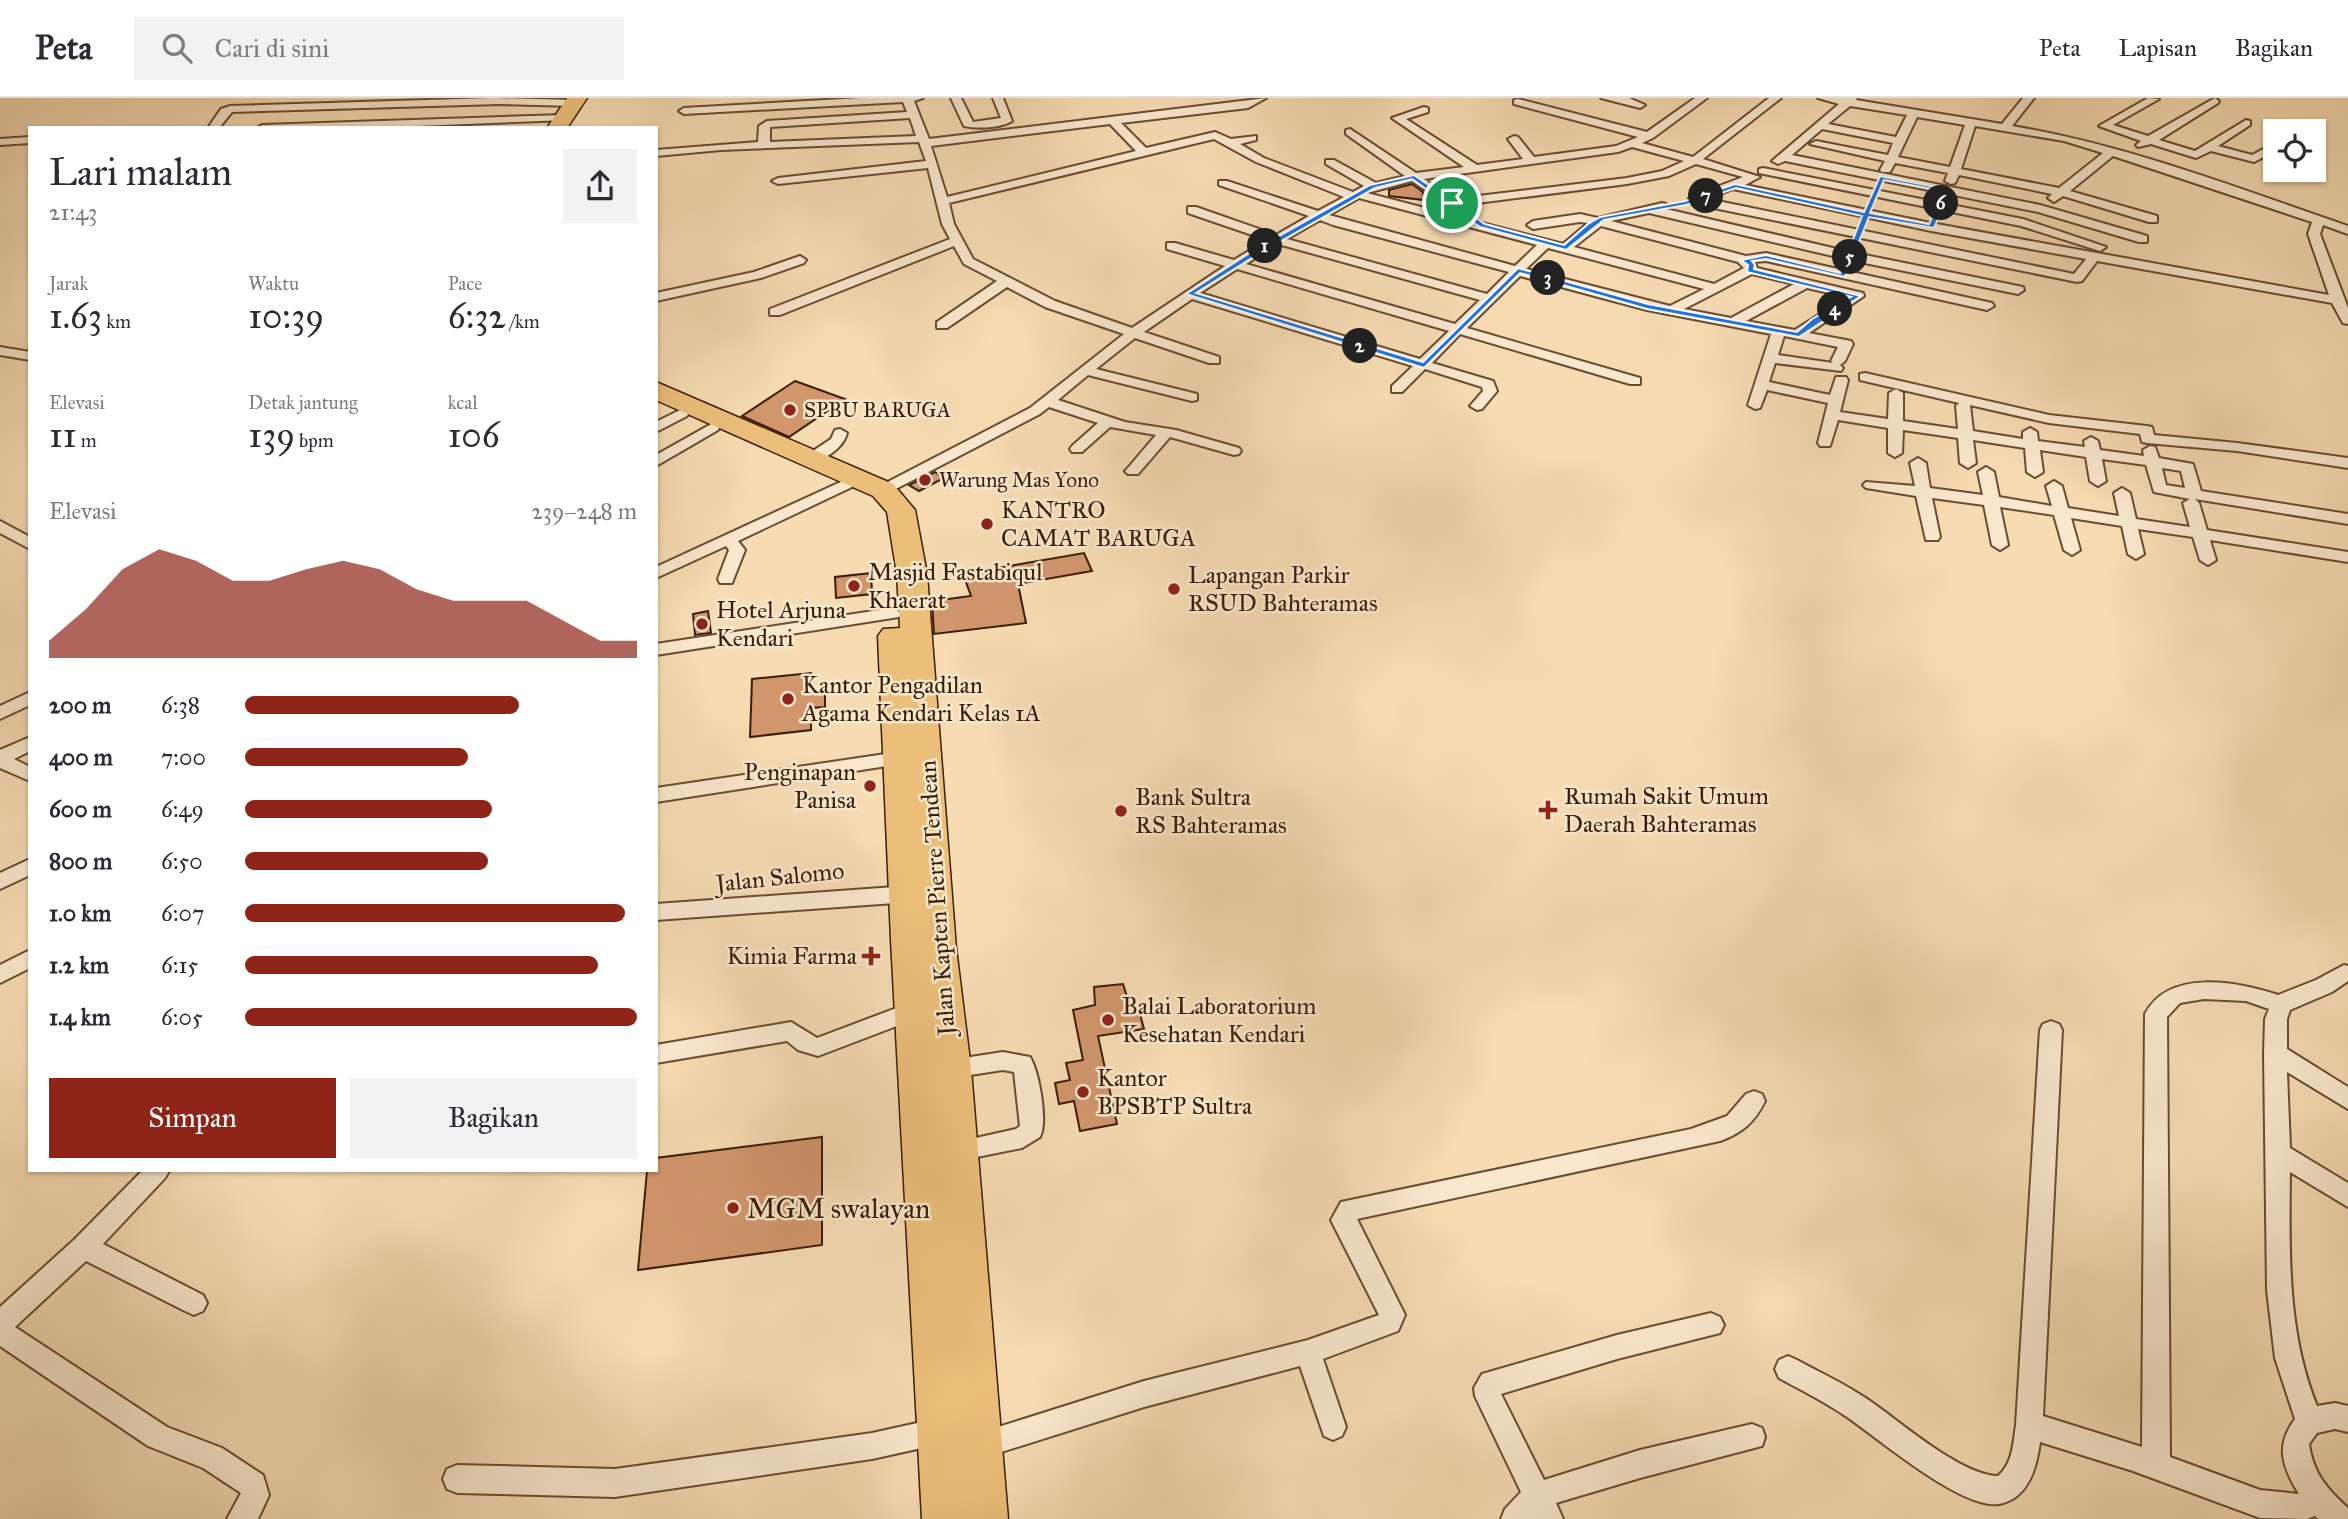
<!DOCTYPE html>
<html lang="id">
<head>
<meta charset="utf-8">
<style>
	body { margin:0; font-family:"IM FELL Great Primer",serif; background:#f2f2f3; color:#2b2b33; height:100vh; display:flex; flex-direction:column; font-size:26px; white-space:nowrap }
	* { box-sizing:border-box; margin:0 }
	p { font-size:23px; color:#7c7c81 }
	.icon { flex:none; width:38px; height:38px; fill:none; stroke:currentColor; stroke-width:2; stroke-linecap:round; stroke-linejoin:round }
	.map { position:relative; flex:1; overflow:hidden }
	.panel { position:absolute; left:28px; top:28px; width:630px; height:1046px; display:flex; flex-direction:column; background:#fff; border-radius:0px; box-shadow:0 2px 5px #0004 }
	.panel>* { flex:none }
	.controls { position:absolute; left:2263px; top:21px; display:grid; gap:14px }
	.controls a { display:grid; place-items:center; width:63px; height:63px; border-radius:0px; background:#fff; box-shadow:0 2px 5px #0004; font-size:35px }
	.pin { position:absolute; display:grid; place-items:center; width:60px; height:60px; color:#fff; margin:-30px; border:4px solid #fff; border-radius:50%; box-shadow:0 2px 7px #0007 }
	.km { position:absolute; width:35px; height:35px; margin:-18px; border-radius:50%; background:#222; color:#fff; font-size:19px; line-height:35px; text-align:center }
	.round { display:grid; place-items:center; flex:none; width:74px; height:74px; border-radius:0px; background:#f2f2f3 }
	.summary { display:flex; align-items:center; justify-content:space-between; height:119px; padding:0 21px }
	h1 { font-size:38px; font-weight:600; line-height:52px }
	.figures { display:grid; grid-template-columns:repeat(3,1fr); gap:10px; height:119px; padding:7px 21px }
	.figures div { display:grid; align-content:center }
	.figures b { font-size:35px; font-weight:600 }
	.figures small { font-size:19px; font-weight:400 }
	.figures p { font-size:19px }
	.chart { height:196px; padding:14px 21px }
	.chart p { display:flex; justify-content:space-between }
	.chart svg { width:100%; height:126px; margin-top:7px; fill:#8f2418; opacity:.7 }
	.cta { display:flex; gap:14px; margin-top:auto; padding:14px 21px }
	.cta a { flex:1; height:80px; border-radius:0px; background:#8f2418; color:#fff; font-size:28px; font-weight:600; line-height:80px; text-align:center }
	.cta a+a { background:#f2f2f3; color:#2b2b33 }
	ul { padding:0 21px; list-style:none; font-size:23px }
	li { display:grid; grid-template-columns:112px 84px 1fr; align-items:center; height:52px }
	li i { height:18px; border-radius:9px; background:#8f2418 }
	header { display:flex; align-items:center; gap:42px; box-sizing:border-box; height:98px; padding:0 35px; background:#fff; border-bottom:2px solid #e1e1e2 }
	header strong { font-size:33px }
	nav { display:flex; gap:38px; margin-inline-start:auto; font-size:24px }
	.search { width:490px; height:63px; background:#f2f2f3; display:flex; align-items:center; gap:18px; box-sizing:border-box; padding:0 24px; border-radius:0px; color:#7c7c81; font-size:26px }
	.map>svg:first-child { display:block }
</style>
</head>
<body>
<header>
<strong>Peta</strong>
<div class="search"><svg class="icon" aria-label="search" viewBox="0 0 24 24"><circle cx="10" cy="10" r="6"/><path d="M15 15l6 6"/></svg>Cari di sini</div>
<nav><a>Peta</a><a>Lapisan</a><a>Bagikan</a></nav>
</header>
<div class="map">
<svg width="2348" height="1421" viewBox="0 0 2348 1421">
	<rect width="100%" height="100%" fill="#f6dbb3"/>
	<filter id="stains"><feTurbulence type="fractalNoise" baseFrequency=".00286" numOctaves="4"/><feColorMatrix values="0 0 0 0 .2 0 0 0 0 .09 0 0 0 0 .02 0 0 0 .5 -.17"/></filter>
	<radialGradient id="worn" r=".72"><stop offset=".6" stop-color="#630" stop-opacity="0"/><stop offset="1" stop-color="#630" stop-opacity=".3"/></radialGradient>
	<!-- building -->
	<g fill="#d2966d" stroke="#3b1d06" stroke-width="2">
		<path d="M1412,86L1423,94L1424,102L1389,98V92Z"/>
		<path d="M795,283L845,301L789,339L742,318Z"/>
		<path d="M935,374L944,380L919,393L909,387Z"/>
		<path d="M1084,455L1092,473L1018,486L1026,525L934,536L932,503L971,498L963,476Z"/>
		<path d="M871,475L872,496L836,500L835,479Z"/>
		<path d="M708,513L711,535L695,537L693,516Z"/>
		<path d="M811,575V593L825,592V609L811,610V632L750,639L752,581Z"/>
		<path d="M1123,886L1129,905H1137L1144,931L1098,938L1117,1026L1080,1033L1074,1003L1059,1006L1055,985L1070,982L1066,965L1083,962L1073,912L1095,907L1094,889Z"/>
		<path d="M822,1039V1147L638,1172L647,1073H656V1060Z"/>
	</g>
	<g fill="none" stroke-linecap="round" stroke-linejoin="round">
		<defs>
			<g id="street">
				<path d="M493,0L574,2L579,5L574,8L499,6L232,14L219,30H208L221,11L230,8Z"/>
				<path d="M861,0H923L914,3L929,41L1266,0L1248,10L1121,25L1146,50L1215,34L1231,41L1256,38V42L1240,46L1264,60L1353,94L1364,88L1326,66V62H1334L1376,85L1405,78L1346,36V32L1350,31L1416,75L1464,69L1392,20L1424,9L1428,10V14L1406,21L1477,67L1523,61L1508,41L1514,38L1518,39L1534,59L1616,48L1638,39L1514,6V2L1518,1L1647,34L1695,0H1707L1653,40L1642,45L1693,59L1769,0H1781L1703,61L1760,79L1745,87L1931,125L2329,197L2308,136L2312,124L2113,58L2070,93L2157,118V124H2149L2063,98L2054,104L2048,100L2052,96L1959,77L1955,85L1951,86L1945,83L1948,75L1895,65L1890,74H1882L1880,72L1885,63L1810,46L1816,43L1888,57L1893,45L1822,31L1792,57L2040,107L2147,138V144H2139L2038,114L1785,63L1778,66L1772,63L1839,6L1818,0H1857L1856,2L2002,26L2023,0H2034L2012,28C2127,47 2237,90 2348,128V136L2323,127L2320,136L2348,210V226L2343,225L2332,205L2097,163L2082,183L2077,184L1694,106L1688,102L1690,99L1743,79L1696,66L1669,78L1627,86L1462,107L1467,112L1461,116L1412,83L1367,95L1563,146L1588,125L1580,124L1533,131L1527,127L1533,123L1580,116L1598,120L1662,105L1666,106V111L1850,154L2023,189L2024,192L2018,196L1850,162L1649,115L1611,123L1746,158L1766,155L1992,205L1994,208L1987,212L1766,163L1755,164L1757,170L1863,195L1864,198L1809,235L1851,243L1853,246L1845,263L1840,267L1843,270L1841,273L1775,265L1769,284L1830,297L1836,279H1846L1848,282L1840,314L1888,321L1889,295L1896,291L1903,295V323L1958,331L1956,308L1959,305L1860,282V276L1865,275L2049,317L2147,328L2152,329L2154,337L2237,345L2348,360V370L2237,353L2147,345L2142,344L2140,336L2049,325L1970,307L1973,333L2023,341V334L2030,330L2037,334L2038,343L2085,349L2084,343L2091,339L2098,343L2100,352L2144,358L2143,352L2150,348L2155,349L2159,360L2193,366L2201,393L2348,416V426L2195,401L2199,405L2207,432L2348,454V464L2210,442L2216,462L2208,467L2200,462L2193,439L2138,431L2144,456L2136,461L2128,456L2122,428L2071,420L2080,452L2072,457L2064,452L2054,417L2000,409L2008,447L2000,452L1992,447L1984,407L1932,400L1940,439L1938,442H1926L1916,398L1866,390L1863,387L1866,384L1915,388L1910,365L1918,360L1926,365L1930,390L1983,397L1978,374L1986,369L1994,374L1999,399L2052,408L2046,388L2054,383L2062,388L2068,410L2119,418L2114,395L2122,390L2130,395L2136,421L2190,429L2183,405L2190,401L2154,394L2146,367L2102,361L2106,383L2098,388L2090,383L2086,359L2040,352L2043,374L2035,379L2027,374L2025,350L1973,342L1976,365L1968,370L1960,365L1958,340L1903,332L1902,355L1895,359L1888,355V330L1838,322L1830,348H1820L1818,345L1828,305L1767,292L1760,310L1755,311L1748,307L1771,236L1647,212L1520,178L1467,230L1640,280V286H1630L1460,236L1432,265L1493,283L1497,293L1482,311L1477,312L1470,308L1483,293L1482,289L1425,271L1402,294H1392V288L1413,268L1192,201L1144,234L1219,259V265H1209L1135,240L1096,271L1197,296V302L1192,303L1088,277L1058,302L1125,324L1176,332L1239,350L1241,353L1239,356L1234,357L1170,339L1138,376H1128L1125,373L1128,370L1156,337L1110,329L1082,354H1072L1070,351L1072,348L1098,325L1049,309L1040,316L888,395H878L875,392L878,389L1030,310L1124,236L1045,209L1007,189L947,230H937V224L997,183L964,166L954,148L780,217H770V211L950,141L942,126L928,70L778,86L772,83L778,80L926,63L919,44L721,52L656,58V52L758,44L759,28L767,23L907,14L903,4L684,16L679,13L684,10ZM1850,8L1907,17L1896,39L1828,26ZM1917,19L1965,27L1950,69L1898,59ZM910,20L916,38L770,44V29ZM1110,26L1136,53L947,99L931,48ZM1975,28L2064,43L2103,55L2059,90L1961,71ZM1214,41L1256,64L1344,99L1318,113L1227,83H1219V87L1309,118L1276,137L1196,109H1188V115L1267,142L1234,162L1175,145H1167V151L1225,168L1132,230L1055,203L973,161L954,126L949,105ZM1632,49L1684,63L1662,73L1627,80L1453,101L1424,81L1618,54ZM1733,91L1931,133L2086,161L2074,176L1708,101ZM1359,100L1537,147L1515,168L1329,117ZM1320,122L1333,127L1509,174L1487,196L1287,141ZM1601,128L1738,164L1744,170L1714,186L1574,149ZM1278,146L1480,202L1455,226L1246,166ZM1548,150L1704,191L1670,208L1526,171ZM1237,171L1449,233L1420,261L1200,195ZM1752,176L1794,186L1731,220L1684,211ZM1807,190L1847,199L1795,232L1746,223ZM1784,238L1838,249L1831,263L1833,265L1778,257ZM2162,370L2181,373L2185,390L2166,387Z"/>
				<path d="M951,0H961L973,24L1001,20L993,0H1003L1012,23C1001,30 978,31 964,28Z"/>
				<path d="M1601,0H1629L1645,7L1640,10Z"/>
				<path d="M2148,0L2159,1L2113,27L2148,38L2215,0L2219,3L2218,5L2159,42L2195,53L2246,22L2250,23V27L2218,48L2252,57L2275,45V53L2254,64L2211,53L2196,60L2151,46L2138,49L2136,47L2141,43L2099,28Z"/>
				<path d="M563,17L567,18V22L368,30H257L262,27Z"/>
				<path d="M30,39V45L0,47V41Z"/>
				<path d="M1763,70L2023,121L2106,149L2100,153L2021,128L1759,75V71Z"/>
				<path d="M800,158L806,162L804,165L761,180L656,203V195L754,174Z"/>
				<path d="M0,249L30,254V262L0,257Z"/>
				<path d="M682,311L687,312L689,315L687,318L656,334V324Z"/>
				<path d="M713,325L720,329L718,332L656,368V357Z"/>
				<path d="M840,331L847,335C844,349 822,366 807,363L805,360L807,357L831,341L835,332Z"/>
				<path d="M847,381L852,383L855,386L852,389L738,443L745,452L732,485H720L718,481L729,452L726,448L656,480V469Z"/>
				<path d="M0,423L30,439V451L0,435Z"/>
				<path d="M893,510L901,515L899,519L656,557V546Z"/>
				<path d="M30,594V607L0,621V608Z"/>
				<path d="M30,639V653L14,661L30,669V683L0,670V652Z"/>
				<path d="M899,654L906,655L908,660L906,665L656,704V690Z"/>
				<path d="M30,761V777L0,791V775Z"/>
				<path d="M909,788L916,791L919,796L916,801L909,804L656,822V806Z"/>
				<path d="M30,852V870L0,885V867Z"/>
				<path d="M2344,867L2348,868V883L2332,894L2290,912L2287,921V951L2348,989V1011L2287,974L2290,1050L2348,1085V1109L2290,1074C2289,1153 2287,1235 2317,1308L2335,1305L2348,1308V1334L2335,1331L2317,1335L2309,1346C2313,1375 2327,1391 2348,1410V1421H2318L2315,1418L2307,1421L2260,1420L2133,1373L2040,1344C2037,1368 2029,1401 1999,1406C1961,1412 1876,1338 1844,1317C1823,1303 1801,1292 1779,1280L1775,1271L1779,1262L1788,1258L1797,1262C1819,1274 1843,1285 1864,1299C1898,1321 1959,1377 1998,1378C2013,1365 2013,1346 2016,1327L2040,932L2043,926L2051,923L2059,926L2062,932L2043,1318L2142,1349L2145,916C2169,870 2238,884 2278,897L2316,882ZM2204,901L2246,903L2269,911L2265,921L2264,955L2267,1192L2275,1260L2295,1321C2275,1348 2282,1368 2299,1396L2260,1392L2170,1359L2167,919L2180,905Z"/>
				<path d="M915,903L923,906L926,912L923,918L818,958L798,952L787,943L656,965V947L791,924L817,940Z"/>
				<path d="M1003,954L1030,959C1039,974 1048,1023 1040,1039L1022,1050L957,1063L949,1060L945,1053L949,1046L1016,1031L1020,1028L1014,974L1003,972L951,980L943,978L940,971L943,964L951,962Z"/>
				<path d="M1754,993L1762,996L1765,1003C1755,1024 1742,1035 1720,1043L1357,1121L1405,1217L1398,1233L1323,1261L1346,1329L1342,1338L1333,1342L1324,1338L1300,1268L1144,1309L976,1362L966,1359L962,1349L966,1339L976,1336L1144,1283L1308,1242L1379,1217L1331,1122L1341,1104L1691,1031L1727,1018L1746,996Z"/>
				<path d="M142,1073H169L165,1080L103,1146L203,1197L207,1205L203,1213L194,1217L185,1213L86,1163L15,1229L167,1329L222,1350L263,1377L269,1397L258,1421H227L241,1395L203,1370L148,1348L0,1248V1209L75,1141Z"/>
				<path d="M1711,1215L1720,1219L1724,1227L1720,1235L1617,1261L1501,1296L1544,1382L1640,1352L1752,1326L1762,1330L1765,1339L1762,1348L1640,1380L1556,1405L1563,1421H1501L1505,1411L1521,1394L1475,1298L1474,1290L1482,1276L1617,1237Z"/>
				<path d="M940,1320L949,1324L953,1333L949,1342L940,1346L872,1361L615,1399L457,1395L447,1391L443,1381L447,1371L457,1367L615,1371L872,1335Z"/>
			</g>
			<g id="highway">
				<path d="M567,0H587L567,30H547Z"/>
				<path d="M656,284L893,386L915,412L927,476L956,850L971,971L1008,1421H922L891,842L878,538L883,531L900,530L897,476L887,414L873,398L656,302Z"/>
			</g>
		</defs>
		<!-- street casing -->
		<use href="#street" stroke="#6a4c31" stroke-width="4"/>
		<!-- highway casing -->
		<use href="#highway" stroke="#3b1d06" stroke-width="3"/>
		<!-- street -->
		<use href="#street" fill="#f9e8ce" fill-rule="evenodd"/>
		<!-- highway -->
		<use href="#highway" fill="#ebbe7a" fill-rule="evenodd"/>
	</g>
	<!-- route -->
	<path fill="#1a73e8" stroke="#fff" stroke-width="2" fill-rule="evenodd" d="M1414,77L1485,126L1564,147L1588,126L1600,119L1685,103L1735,86L1864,114L1880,78L1951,92L1934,130L1869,119L1845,179L1766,161L1752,163L1755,167L1754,171L1861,198L1799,239L1647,211L1520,175L1424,270L1186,196L1254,152L1370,87ZM1412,81L1480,129L1566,152L1604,122L1686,107L1736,90L1862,118L1840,175L1766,157L1741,162L1748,167L1747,174L1851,199L1812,221L1797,234L1648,206L1518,170L1423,264L1196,195L1260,155L1375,90ZM1884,82L1943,93L1929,126L1870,115Z"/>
	<!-- markers -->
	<g fill="#8f2418" stroke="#f9e8ce" stroke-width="2.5">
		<circle cx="790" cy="312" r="7"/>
		<circle cx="925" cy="382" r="7"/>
		<circle cx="987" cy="426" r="7"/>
		<circle cx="854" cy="488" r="7"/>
		<circle cx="1174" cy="491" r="7"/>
		<circle cx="702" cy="526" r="7"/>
		<circle cx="788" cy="601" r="7"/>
		<circle cx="870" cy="688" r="7"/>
		<path d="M1544.5 701.5h7v7h7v7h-7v7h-7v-7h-7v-7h7z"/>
		<circle cx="1121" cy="713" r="7"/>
		<path d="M867.5 847.5h7v7h7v7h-7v7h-7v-7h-7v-7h7z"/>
		<circle cx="1108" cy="922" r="7"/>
		<circle cx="1083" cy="994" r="7"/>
		<circle cx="733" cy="1110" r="7"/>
	</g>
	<g text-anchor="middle" stroke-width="5" stroke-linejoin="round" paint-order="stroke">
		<!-- far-poi labels -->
		<g font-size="21" fill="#3b1d06" stroke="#f9e8ce" text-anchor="start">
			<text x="804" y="319">SPBU BARUGA</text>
			<text x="939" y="389">Warung Mas Yono</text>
		</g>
		<!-- poi labels -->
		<g font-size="24" fill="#3b1d06" stroke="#f9e8ce" text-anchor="start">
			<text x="1001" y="420">KANTRO<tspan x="1001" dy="28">CAMAT BARUGA</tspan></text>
			<text x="868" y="482">Masjid Fastabiqul<tspan x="868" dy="28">Khaerat</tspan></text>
			<text x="1188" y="485">Lapangan Parkir<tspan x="1188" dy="28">RSUD Bahteramas</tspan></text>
			<text x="716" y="520">Hotel Arjuna<tspan x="716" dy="28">Kendari</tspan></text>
			<text x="802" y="595">Kantor Pengadilan<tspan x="802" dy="28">Agama Kendari Kelas 1A</tspan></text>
			<text x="856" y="682" text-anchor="end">Penginapan<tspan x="856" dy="28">Panisa</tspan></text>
			<text x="1564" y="706">Rumah Sakit Umum<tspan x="1564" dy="28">Daerah Bahteramas</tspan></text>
			<text x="1135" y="707">Bank Sultra<tspan x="1135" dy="28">RS Bahteramas</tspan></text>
			<text x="857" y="866" text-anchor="end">Kimia Farma</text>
			<text x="1122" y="916">Balai Laboratorium<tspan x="1122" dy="28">Kesehatan Kendari</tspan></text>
			<text x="1097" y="988">Kantor<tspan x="1097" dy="28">BPSBTP Sultra</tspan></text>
		</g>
		<!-- street labels -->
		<g font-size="24" fill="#3b1d06" stroke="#f9e8ce">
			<text transform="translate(780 779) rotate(-6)" y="8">Jalan Salomo</text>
			<text transform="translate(937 800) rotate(-94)" y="8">Jalan Kapten Pierre Tendean</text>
		</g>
		<!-- near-poi labels -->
		<g font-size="28" fill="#3b1d06" stroke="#f9e8ce" text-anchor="start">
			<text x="747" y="1120">MGM swalayan</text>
		</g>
	</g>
	<rect width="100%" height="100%" filter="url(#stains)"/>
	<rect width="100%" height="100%" fill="url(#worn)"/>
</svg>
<div class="controls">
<a><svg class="icon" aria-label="locate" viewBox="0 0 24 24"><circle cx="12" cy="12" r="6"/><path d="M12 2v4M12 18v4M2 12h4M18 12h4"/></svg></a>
</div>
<div class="pin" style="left:1452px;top:105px;background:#1e9e55"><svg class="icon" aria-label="arrive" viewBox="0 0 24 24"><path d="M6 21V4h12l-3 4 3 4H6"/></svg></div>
<b class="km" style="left:1265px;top:148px">1</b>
<b class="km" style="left:1360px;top:248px">2</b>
<b class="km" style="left:1548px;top:180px">3</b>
<b class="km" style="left:1835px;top:211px">4</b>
<b class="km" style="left:1850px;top:159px">5</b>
<b class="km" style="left:1941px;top:105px">6</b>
<b class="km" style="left:1706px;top:98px">7</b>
<section class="panel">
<div class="summary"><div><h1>Lari malam</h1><p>21:43</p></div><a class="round"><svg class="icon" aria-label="share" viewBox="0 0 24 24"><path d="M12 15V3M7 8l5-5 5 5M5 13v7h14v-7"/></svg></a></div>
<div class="figures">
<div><p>Jarak</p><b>1.63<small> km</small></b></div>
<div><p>Waktu</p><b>10:39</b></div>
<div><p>Pace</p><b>6:32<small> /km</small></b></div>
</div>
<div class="figures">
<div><p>Elevasi</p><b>11<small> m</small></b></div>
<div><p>Detak jantung</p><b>139<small> bpm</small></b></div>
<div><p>kcal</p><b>106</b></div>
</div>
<div class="chart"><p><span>Elevasi</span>239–248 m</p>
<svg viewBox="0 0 160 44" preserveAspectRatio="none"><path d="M0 44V38L10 27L20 13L30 6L40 10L50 17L60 17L70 13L80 10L90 13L100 20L110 24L120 24L130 24L140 31L150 38L160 38V44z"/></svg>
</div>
<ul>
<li><b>200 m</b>6:38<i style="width:70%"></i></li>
<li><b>400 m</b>7:00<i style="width:57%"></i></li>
<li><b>600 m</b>6:49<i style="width:63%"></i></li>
<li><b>800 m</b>6:50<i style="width:62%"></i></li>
<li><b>1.0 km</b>6:07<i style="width:97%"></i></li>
<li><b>1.2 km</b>6:15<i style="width:90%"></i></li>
<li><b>1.4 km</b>6:05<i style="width:100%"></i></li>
</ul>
<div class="cta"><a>Simpan</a><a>Bagikan</a></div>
</section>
</div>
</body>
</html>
